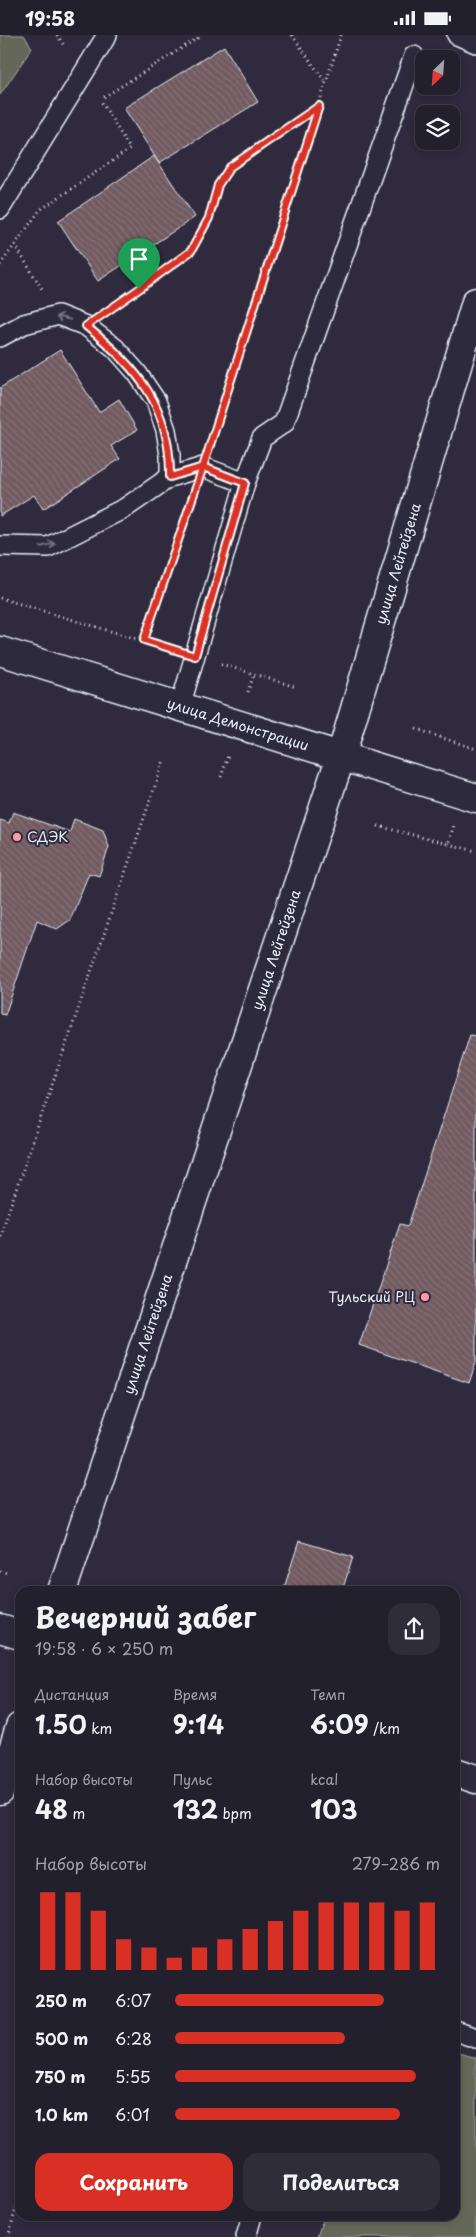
<!DOCTYPE html>
<html lang="ru">
<head>
<meta charset="utf-8">
<style>
	body { margin:0; font-family:"Playpen Sans",sans-serif; background:#2f2d3a; color:#f1f3f6; height:100vh; display:flex; flex-direction:column; font-size:19px; white-space:nowrap }
	* { box-sizing:border-box; margin:0 }
	p { font-size:16px; color:#a3a3aa }
	.icon { flex:none; width:28px; height:28px; fill:none; stroke:currentColor; stroke-width:2; stroke-linecap:round; stroke-linejoin:round }
	.map { position:relative; flex:1; overflow:hidden }
	.side { position:absolute; left:15px; top:1551px; width:445px; height:635px; display:flex; flex-direction:column; background:#23202e; border-radius:15px; box-shadow:0 2px 8px #0003,0 0 0 1px #403e4a }
	.side>* { flex:none }
	.needle { width:32px; rotate:205deg }
	.tools { position:absolute; left:415px; top:15px; display:grid; gap:10px }
	.tools a { display:grid; place-items:center; width:45px; height:45px; border-radius:10px; background:#23202e; box-shadow:0 2px 8px #0003,0 0 0 1px #403e4a; font-size:25px }
	.pin { position:absolute; display:grid; place-items:center; width:42px; height:42px; color:#fff; margin:-51px -21px; border-radius:50% 50% 50% 0; rotate:-45deg; box-shadow:0 0 5px #0007 }
	.pin .icon { rotate:45deg }
	.round { display:grid; place-items:center; flex:none; width:52px; height:52px; border-radius:15px; background:#2f2d3a }
	.summary { display:flex; align-items:center; justify-content:space-between; height:85px; padding:0 20px }
	h1 { font-size:28px; font-weight:700; line-height:38px }
	.figures { display:grid; grid-template-columns:repeat(3,1fr); gap:8px; height:85px; padding:5px 20px }
	.figures div { display:grid; align-content:center }
	.figures b { font-size:25px; font-weight:700 }
	.figures small { font-size:14px; font-weight:400 }
	.figures p { font-size:14px }
	.chart { height:140px; padding:10px 20px }
	.chart p { display:flex; justify-content:space-between }
	.chart svg { width:100%; height:90px; margin-top:5px; stroke:#d93025; stroke-width:6 }
	.primary-button { display:flex; gap:10px; margin-top:auto; padding:10px 20px }
	.primary-button a { flex:1; height:58px; border-radius:15px; background:#d93025; color:#fff; font-size:20px; font-weight:700; line-height:58px; text-align:center }
	.primary-button a+a { background:#2f2d3a; color:#f1f3f6 }
	ul { padding:0 20px; list-style:none; font-size:16px }
	li { display:grid; grid-template-columns:80px 60px 1fr; align-items:center; height:38px }
	li i { height:12px; border-radius:6px; background:#d93025 }
	.status { display:flex; justify-content:space-between; align-items:center; height:35px; padding:0 25px; background:#23202e; direction:ltr }
	.status svg { height:14px; fill:currentColor }
	.map>svg:first-child { display:block }
</style>
</head>
<body>
<div class="status"><b>19:58</b><svg viewBox="0 0 49 12"><path d="M0 12V9h3v3zM5 12V6h3v6zM10 12V3h3v9zM15 12V0h3v12zM26 1h20v11H26zM47 4h2v5h-2z"/></svg></div>
<div class="map">
<svg width="476" height="2202" viewBox="0 0 476 2202">
	<defs>
		<pattern id="building-back-hatch" width="6" height="6" patternUnits="userSpaceOnUse" patternTransform="scale(1.25)"><rect width="6" height="6" fill="#715a61"/><path d="M-1 5l2 2M0 0l6 6M5-1l2 2" fill="none" stroke="#857278"/></pattern>
	</defs>
	<rect width="100%" height="100%" fill="#2f2a3d"/>
	<filter id="ink" filterUnits="userSpaceOnUse"><feTurbulence type="fractalNoise" baseFrequency=".02" numOctaves="2"/><feDisplacementMap in="SourceGraphic" scale="10" xChannelSelector="R" yChannelSelector="G"/><feConvolveMatrix kernelMatrix="1 2 1 2 8 2 1 2 1" color-interpolation-filters="sRGB"/></filter>
	<g filter="url(#ink)">
		<!-- park -->
		<g fill="#656758" stroke="#a6aca8">
			<path d="M0,0H24L32,13L0,60Z"/>
			<path d="M455,2017L476,2023V2202H317L324,2181H455Z"/>
		</g>
		<!-- building -->
		<g fill="url(#building-back-hatch)" stroke="#e8f1f8">
			<path d="M224,11L258,67L159,128L124,73Z"/>
			<path d="M154,121L195,182L98,246L58,186Z"/>
			<path d="M60,315L99,377L119,364L137,395L111,411L120,424L43,474L34,460L0,481V353Z"/>
			<path d="M13,777L70,797L74,784L103,795L109,812L99,841L89,838L70,885L57,894L37,885L5,980L0,979V785L9,788Z"/>
			<path d="M470,1000L476,1001V1327L469,1348L359,1310L400,1189L408,1191Z"/>
			<path d="M299,1506L353,1522L342,1556H283Z"/>
		</g>
		<g fill="none" stroke-linecap="round" stroke-linejoin="round">
			<defs>
				<g id="service">
					<path d="M457,0L476,8"/>
					<path d="M0,174L107,0"/>
					<path d="M0,302L24,289L58,280L86,291L115,313L137,338L156,366L166,395L170,420V442"/>
					<path d="M0,511L48,512L125,473L170,442L203,432L245,448"/>
					<path d="M180,672L245,448L262,403L284,388L414,21"/>
					<path d="M455,1996L476,2003"/>
					<path d="M246,2202L252,2181"/>
				</g>
				<g id="minor">
					<path id="s1" d="M0,616L476,763"/>
					<path d="M0,1594L20,1600"/>
					<path d="M455,1737L476,1744"/>
				</g>
				<g id="tertiary">
					<path id="s2" d="M62,1556L341,721L476,267"/>
					<path d="M0,1756L20,1692"/>
				</g>
			</defs>
			<!-- service casing -->
			<use href="#service" stroke="#e8f1f8" stroke-width="22"/>
			<!-- minor casing -->
			<use href="#minor" stroke="#e8f1f8" stroke-width="31"/>
			<!-- tertiary casing -->
			<use href="#tertiary" stroke="#e8f1f8" stroke-width="31"/>
			<!-- path -->
			<g stroke="#e8f1f8" stroke-width="3" stroke-dasharray="1 4" stroke-linecap="butt">
				<path d="M57,0L65,12"/>
				<path d="M292,0L326,48"/>
				<path d="M104,62L198,3L196,0"/>
				<path d="M15,210L42,254"/>
				<path d="M0,230L40,175L130,114L101,66"/>
				<path d="M110,274L191,216L209,183L218,150L230,132L318,71"/>
				<path d="M212,406L341,0"/>
				<path d="M0,563L167,613"/>
				<path d="M144,605L192,466"/>
				<path d="M221,629L296,652"/>
				<path d="M248,657L254,639"/>
				<path d="M416,694L476,714"/>
				<path d="M221,742L228,721"/>
				<path d="M378,791L448,809L454,790"/>
				<path d="M448,809L476,816"/>
				<path d="M0,1201L164,725"/>
				<path d="M0,1536L7,1538"/>
				<path d="M8,2202L20,2159"/>
			</g>
			<!-- service -->
			<use href="#service" stroke="#2f2a3d" stroke-width="19"/>
			<!-- minor -->
			<use href="#minor" stroke="#2f2a3d" stroke-width="28"/>
			<!-- tertiary -->
			<use href="#tertiary" stroke="#2f2a3d" stroke-width="28"/>
		</g>
		<!-- one-way arrows -->
		<defs><path id="oneway-shaft" d="M-6 0H5M1.5-3L5.5 0L1.5 3" fill="none" stroke-width="1.6" stroke-linecap="round" stroke-linejoin="round" transform="scale(1.25)"/></defs>
		<g stroke="#70707e">
			<use href="#oneway-shaft" transform="translate(63 283) rotate(-167)"/>
			<use href="#oneway-shaft" transform="translate(48 510) rotate(-14)"/>
		</g>
	</g>
	<g fill="none" stroke-linecap="round" stroke-linejoin="round" filter="url(#ink)">
		<defs>
			<path id="route" d="M139,254L86,291C138,333 171,372 170,442L203,432L245,448L195,621L144,605L203,432L319,71L230,132L218,150L209,183L191,216L139,254"/>
		</defs>
		<!-- route casing -->
		<use href="#route" stroke="#fff" stroke-width="10"/>
		<!-- route -->
		<use href="#route" stroke="#d93025" stroke-width="6"/>
	</g>
	<!-- markers -->
	<g fill="#ff9aa2" stroke="#2f2a3d" stroke-width="2">
		<circle cx="17" cy="802" r="5"/>
		<circle cx="425" cy="1262" r="5"/>
	</g>
	<g text-anchor="middle" stroke-width="4" stroke-linejoin="round" paint-order="stroke">
		<!-- street labels -->
		<g font-size="14" fill="#e8f1f8" stroke="#2f2a3d">
			<text dy="5" stroke="none"><textPath href="#s2" startOffset="1081">улица Лейтейзена</textPath></text>
			<text dy="5" stroke="none"><textPath href="#s1" startOffset="249">улица Демонстрации</textPath></text>
			<text dy="5" stroke="none"><textPath href="#s2" startOffset="676">улица Лейтейзена</textPath></text>
			<text dy="5" stroke="none"><textPath href="#s2" startOffset="271">улица Лейтейзена</textPath></text>
		</g>
		<!-- poi labels -->
		<g font-size="14" fill="#e8f1f8" stroke="#2f2a3d" text-anchor="start">
			<text x="27" y="807">СДЭК</text>
			<text x="415" y="1267" text-anchor="end">Тульский РЦ</text>
		</g>
	</g>
</svg>
<div class="tools">
<a><svg class="needle" viewBox="-14 -14 28 28"><path d="M0-13l5 13h-10z" fill="#e53935"/><path d="M0 13l5-13h-10z" fill="#a3a3aa"/></svg></a>
<a><svg class="icon" aria-label="layers" viewBox="0 0 24 24"><path d="M12 4l9 5-9 5-9-5zM3 14l9 5 9-5"/></svg></a>
</div>
<div class="pin" style="left:139px;top:254px;background:#1e9e55"><svg class="icon" aria-label="arrive" viewBox="0 0 24 24"><path d="M6 21V4h12l-3 4 3 4H6"/></svg></div>
<section class="side">
<div class="summary"><div><h1>Вечерний забег</h1><p>19:58 · 6 × 250 m</p></div><a class="round"><svg class="icon" aria-label="share" viewBox="0 0 24 24"><path d="M12 15V3M7 8l5-5 5 5M5 13v7h14v-7"/></svg></a></div>
<div class="figures">
<div><p>Дистанция</p><b>1.50<small> km</small></b></div>
<div><p>Время</p><b>9:14</b></div>
<div><p>Темп</p><b>6:09<small> /km</small></b></div>
</div>
<div class="figures">
<div><p>Набор высоты</p><b>48<small> m</small></b></div>
<div><p>Пульс</p><b>132<small> bpm</small></b></div>
<div><p>kcal</p><b>103</b></div>
</div>
<div class="chart"><p><span>Набор высоты</span>279–286 m</p>
<svg viewBox="0 0 160 44" preserveAspectRatio="none"><path d="M5 44V6M15 44V6M25 44V15M35 44V29M45 44V33M55 44V38M65 44V33M75 44V29M85 44V24M95 44V20M105 44V15M115 44V11M125 44V11M135 44V11M145 44V15M155 44V11"/></svg>
</div>
<ul>
<li><b>250 m</b>6:07<i style="width:79%"></i></li>
<li><b>500 m</b>6:28<i style="width:64%"></i></li>
<li><b>750 m</b>5:55<i style="width:91%"></i></li>
<li><b>1.0 km</b>6:01<i style="width:85%"></i></li>
</ul>
<div class="primary-button"><a>Сохранить</a><a>Поделиться</a></div>
</section>
</div>
</body>
</html>
